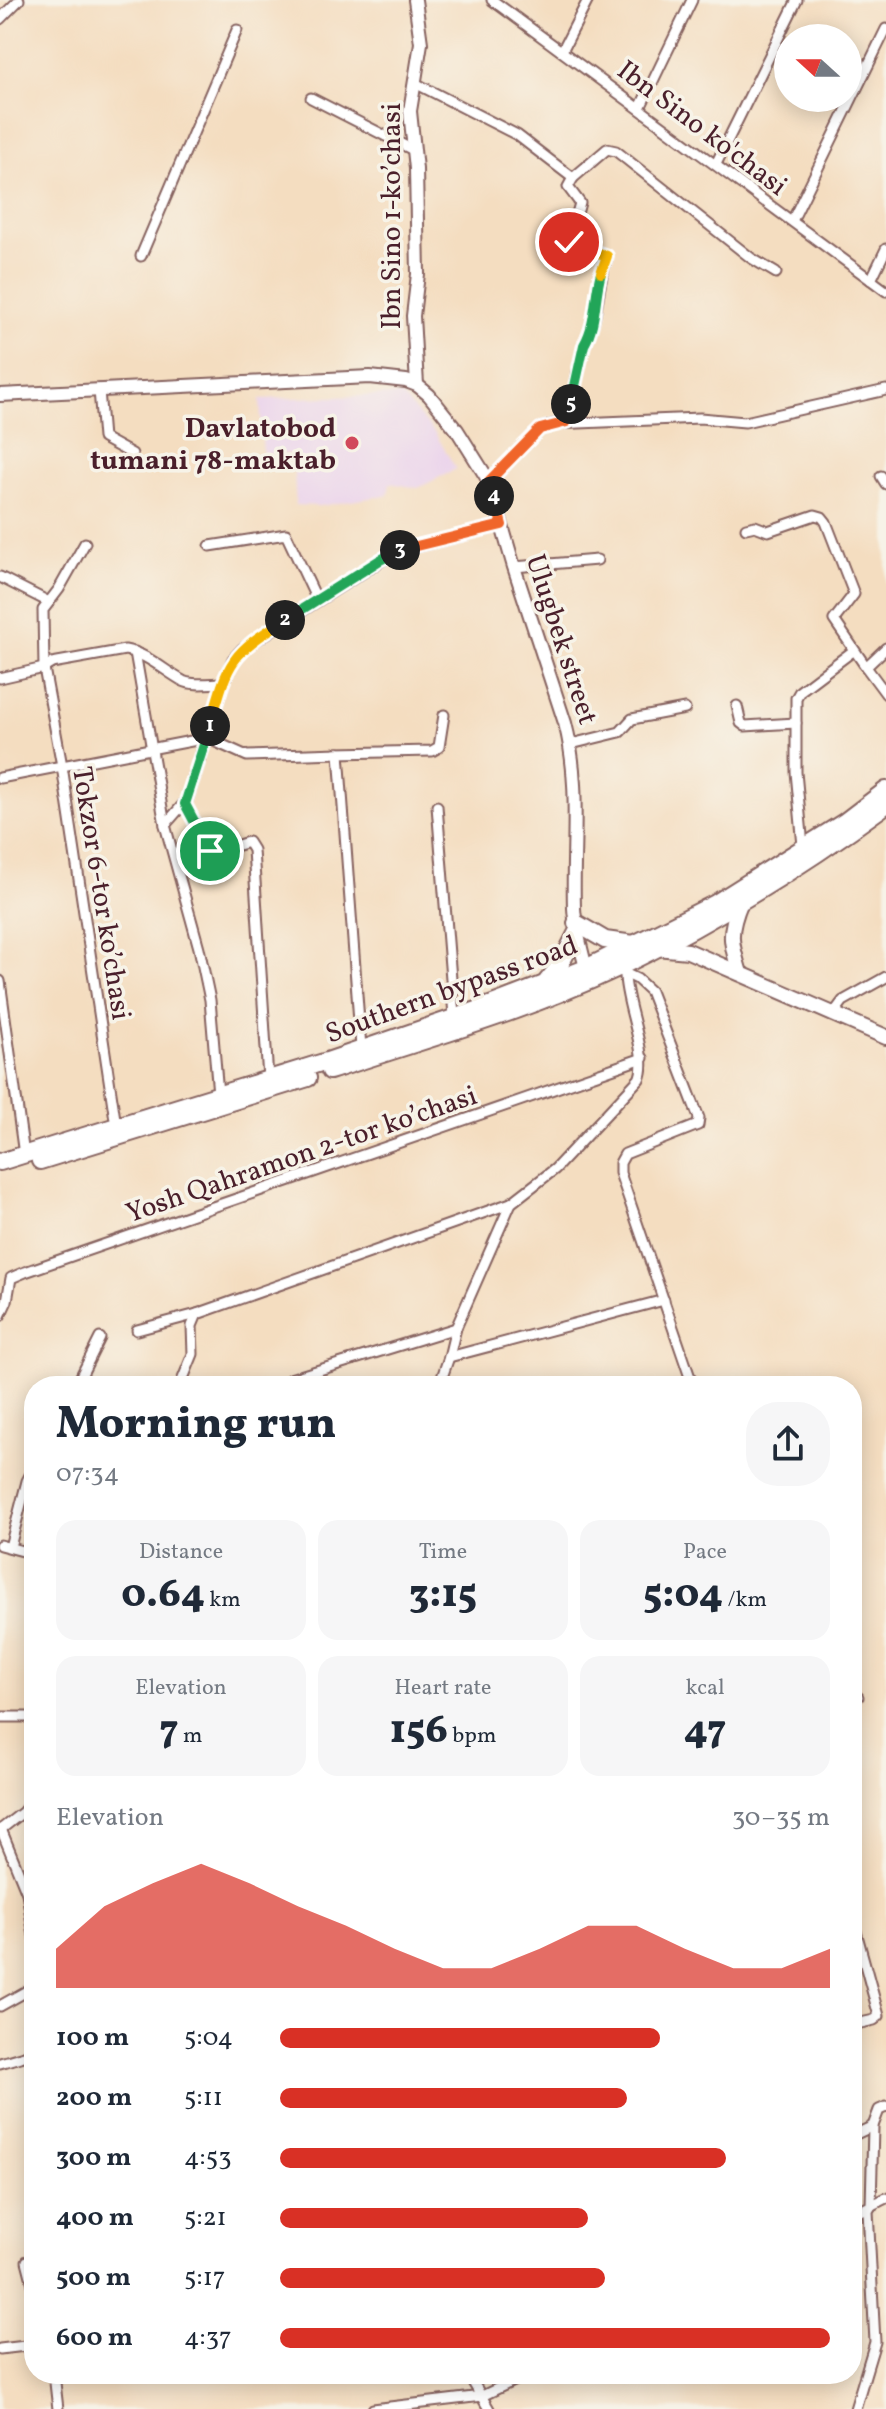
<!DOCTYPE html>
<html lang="en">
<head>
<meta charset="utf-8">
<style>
	body { margin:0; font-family:Vollkorn,serif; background:#f6f6f7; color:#1f2937; height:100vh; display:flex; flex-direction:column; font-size:30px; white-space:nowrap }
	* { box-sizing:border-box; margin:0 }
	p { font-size:26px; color:#747a83 }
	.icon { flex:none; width:44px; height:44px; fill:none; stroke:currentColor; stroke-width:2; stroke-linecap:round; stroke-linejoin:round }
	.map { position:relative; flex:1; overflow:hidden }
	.sheet { position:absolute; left:24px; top:1376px; width:838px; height:1008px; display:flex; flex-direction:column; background:#fff; border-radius:32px; box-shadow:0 4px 20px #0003 }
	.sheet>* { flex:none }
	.needle { width:52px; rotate:291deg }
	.controls { position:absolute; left:774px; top:24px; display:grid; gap:16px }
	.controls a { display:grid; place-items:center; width:88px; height:88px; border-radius:50%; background:#fff; box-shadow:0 4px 20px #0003; font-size:40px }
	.pin { position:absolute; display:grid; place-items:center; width:68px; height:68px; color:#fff; margin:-34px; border:4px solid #fff; border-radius:50%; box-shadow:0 2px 8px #0007 }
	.km { position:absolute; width:40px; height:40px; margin:-20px; border-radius:50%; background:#222; color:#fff; font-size:22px; line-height:40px; text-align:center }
	.round { display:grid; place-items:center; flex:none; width:84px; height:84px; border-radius:32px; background:#f6f6f7 }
	.summary { display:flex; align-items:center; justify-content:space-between; height:136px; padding:0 32px }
	h1 { font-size:44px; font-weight:800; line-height:60px }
	.stats { display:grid; grid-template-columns:repeat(3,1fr); gap:12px; height:136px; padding:8px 32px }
	.stats div { display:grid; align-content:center; border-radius:20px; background:#f6f6f7; text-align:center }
	.stats b { font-size:40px; font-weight:800 }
	.stats small { font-size:22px; font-weight:400 }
	.stats p { font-size:22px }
	.chart { height:224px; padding:16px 32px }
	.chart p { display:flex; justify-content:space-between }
	.chart svg { width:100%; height:144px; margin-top:8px; fill:#d93025; opacity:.7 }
	ul { padding:0 32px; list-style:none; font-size:26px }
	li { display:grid; grid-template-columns:128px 96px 1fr; align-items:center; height:60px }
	li i { height:20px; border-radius:10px; background:#d93025 }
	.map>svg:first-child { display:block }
</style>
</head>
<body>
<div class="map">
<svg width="886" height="2409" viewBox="0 0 886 2409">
	<rect width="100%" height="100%" fill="#f7f3e8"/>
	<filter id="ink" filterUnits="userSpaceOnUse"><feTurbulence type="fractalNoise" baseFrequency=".0125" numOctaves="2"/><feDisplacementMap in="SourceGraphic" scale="16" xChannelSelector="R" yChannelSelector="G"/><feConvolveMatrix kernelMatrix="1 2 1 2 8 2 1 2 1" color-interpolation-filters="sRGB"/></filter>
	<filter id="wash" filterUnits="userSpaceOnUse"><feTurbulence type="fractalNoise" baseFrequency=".006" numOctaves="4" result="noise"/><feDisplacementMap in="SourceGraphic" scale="32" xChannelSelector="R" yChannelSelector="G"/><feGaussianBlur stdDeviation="1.8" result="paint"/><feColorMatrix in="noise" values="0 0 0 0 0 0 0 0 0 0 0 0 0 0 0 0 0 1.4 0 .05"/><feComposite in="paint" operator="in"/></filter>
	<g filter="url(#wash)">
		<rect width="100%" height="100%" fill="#f4ddc0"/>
		<!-- built -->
		<path fill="#ead1ec" d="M401,395L435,433L456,469L418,488L390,483L388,495L319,506L296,505L293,454H263L260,399Z"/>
	</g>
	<g filter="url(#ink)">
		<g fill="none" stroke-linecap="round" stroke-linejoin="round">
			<defs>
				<g id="minor">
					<path d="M492,0L886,291"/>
					<path d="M0,19L19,0"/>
					<path d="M562,51L588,0"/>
					<path d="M415,83L517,135L573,178L607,149L616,151L751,258L776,273"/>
					<path d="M311,98L415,151"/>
					<path d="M640,108L692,0"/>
					<path d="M716,164L797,0"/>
					<path d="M792,221L886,29"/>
					<path d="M141,256L237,30"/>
					<path d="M871,280L886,249"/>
					<path d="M99,390L103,438L132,454"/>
					<path d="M567,422L584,345C599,319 597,285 607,257L569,241L580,203L568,187L573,178"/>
					<path d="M881,476L886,484"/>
					<path d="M489,481L540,429L555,424L700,418L745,422L886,390"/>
					<path d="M746,528L755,526L768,531L815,515L822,517L826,522L854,594L834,620L866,667"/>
					<path d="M85,543L59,589L43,610L44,668L62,766L116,1126"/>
					<path d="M210,546L286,534L317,600"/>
					<path d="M514,567L597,560"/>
					<path d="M0,577L49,602"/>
					<path d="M886,648L866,667L886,694"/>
					<path d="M135,652L165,825L199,948L210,1000L218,1094"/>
					<path d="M0,678L44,668L52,663L125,650C148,654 163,670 183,681C193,686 211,683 223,683"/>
					<path d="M737,706L741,723L745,726L796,723"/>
					<path d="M571,744L620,732L632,719L685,709"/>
					<path d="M336,753L432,751L439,747L444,715"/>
					<path d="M0,778L207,738L247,756L339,753L361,1048"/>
					<path d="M437,806L454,1016"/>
					<path d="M181,809L185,804L212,853L248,842L253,850L268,1079"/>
					<path d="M165,825L187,800L223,683L233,659L242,649L395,552L502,525"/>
					<path d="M803,846L796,772V698L800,691L853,651"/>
					<path d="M616,969L637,979L650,991L699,1118L698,1125L625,1154L620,1163V1173L693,1386"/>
					<path d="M0,981L24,1155"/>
					<path d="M834,1013L843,1001L886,977"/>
					<path d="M0,1316L7,1301L11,1278L25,1272L643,1058"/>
					<path d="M137,1330L197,1314"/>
					<path d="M449,1357L664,1300"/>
					<path d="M290,1379L456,1328"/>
					<path d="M76,1386L100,1338"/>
					<path d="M180,1386L193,1354L192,1326L197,1314L511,1203"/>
					<path d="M439,1386L449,1357L456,1328L511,1203L555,1169L639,1079C650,1058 625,1004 625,975"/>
					<path d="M0,1545L34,1554"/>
					<path d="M10,1547L27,1481L34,1468"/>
					<path d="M852,1698L858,1697"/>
					<path d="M0,1717H34"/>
					<path d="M1,1829L27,1893L34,1936"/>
					<path d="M0,1830L23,1812L34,1799"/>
					<path d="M852,1917L879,2016L874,2020L852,2025"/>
					<path d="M0,2006L34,1987"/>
					<path d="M0,2063L34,2053"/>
					<path d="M852,2136L873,2126"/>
					<path d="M852,2215L886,2198"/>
					<path d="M34,2259L27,2261L34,2288"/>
					<path d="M0,2349L34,2345"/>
					<path d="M54,2374L58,2409"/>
					<path d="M468,2374L489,2409"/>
					<path d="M373,2409L482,2396L528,2374"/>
					<path d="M855,2409L875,2342L868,2211L871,2206L873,2126L879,2110L886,2107"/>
				</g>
				<g id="tertiary">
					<path d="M415,0L421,43L410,111L416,169L418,274L413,316L417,385"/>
					<path d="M0,395L370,377L406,381L417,385L429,395L457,430L489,481L514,567L565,723C581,783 572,846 574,908C575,928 581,948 586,968"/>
				</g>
				<g id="secondary">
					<path d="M656,948L688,951L886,1037"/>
					<path d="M740,973C730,941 728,932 741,901"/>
				</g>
				<g id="trunk">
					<path d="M576,923L605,940L634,944"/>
					<path d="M547,981L560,965L577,932"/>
					<path d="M330,1071C426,1039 525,1012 616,969C711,923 802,867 886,805"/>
					<path d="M40,1161L308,1078"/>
					<path d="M0,1162L327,1061L477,1010L586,968L714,904L844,822L886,790"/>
				</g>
			</defs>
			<!-- minor casing -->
			<use href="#minor" stroke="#86625f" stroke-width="13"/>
			<!-- tertiary casing -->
			<use href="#tertiary" stroke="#86625f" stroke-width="16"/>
			<!-- secondary casing -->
			<use href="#secondary" stroke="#86625f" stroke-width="18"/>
			<!-- trunk casing -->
			<use href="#trunk" stroke="#86625f" stroke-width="20"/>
			<!-- minor -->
			<use href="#minor" stroke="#fff" stroke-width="9"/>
			<!-- tertiary -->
			<use href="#tertiary" stroke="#fff" stroke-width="12"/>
			<!-- secondary -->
			<use href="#secondary" stroke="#fff" stroke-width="14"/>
			<!-- trunk -->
			<use href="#trunk" stroke="#fff" stroke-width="16"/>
		</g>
	</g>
	<g fill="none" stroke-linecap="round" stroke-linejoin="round" filter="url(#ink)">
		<defs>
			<path id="split-1" d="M210,851L185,804L210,726"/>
			<path id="split-2" d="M210,726C228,663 228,655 285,620"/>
			<path id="split-3" d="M285,620L380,560L400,550"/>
			<path id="split-4" d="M400,550L502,525L494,496"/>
			<path id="split-5" d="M494,496L489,481L540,429L567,422L571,404"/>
			<path id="split-6" d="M571,404L584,345C597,323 594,296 601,273"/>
			<path id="split-7" d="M569,242L607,256L601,273"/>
		</defs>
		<!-- split-1 casing -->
		<use href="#split-1" stroke="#fff" stroke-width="16"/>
		<!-- split-2 casing -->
		<use href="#split-2" stroke="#fff" stroke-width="16"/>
		<!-- split-3 casing -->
		<use href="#split-3" stroke="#fff" stroke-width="16"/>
		<!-- split-4 casing -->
		<use href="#split-4" stroke="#fff" stroke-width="16"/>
		<!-- split-5 casing -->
		<use href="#split-5" stroke="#fff" stroke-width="16"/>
		<!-- split-6 casing -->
		<use href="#split-6" stroke="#fff" stroke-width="16"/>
		<!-- split-7 casing -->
		<use href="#split-7" stroke="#fff" stroke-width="16"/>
		<!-- split-1 -->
		<use href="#split-1" stroke="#22a559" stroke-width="10"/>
		<!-- split-2 -->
		<use href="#split-2" stroke="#f5b400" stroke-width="10"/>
		<!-- split-3 -->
		<use href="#split-3" stroke="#22a559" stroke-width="10"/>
		<!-- split-4 -->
		<use href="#split-4" stroke="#f0652b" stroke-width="10"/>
		<!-- split-5 -->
		<use href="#split-5" stroke="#f0652b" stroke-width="10"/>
		<!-- split-6 -->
		<use href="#split-6" stroke="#22a559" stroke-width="10"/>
		<!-- split-7 -->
		<use href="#split-7" stroke="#f5b400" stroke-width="10"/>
	</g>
	<!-- markers -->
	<circle fill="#d1495b" stroke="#f7f3e8" stroke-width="3" cx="352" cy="443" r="8"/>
	<g text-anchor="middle" stroke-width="7" stroke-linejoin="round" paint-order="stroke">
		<!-- street labels -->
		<g font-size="28" fill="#4a1f2b" stroke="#f7f3e8">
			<text transform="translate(703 127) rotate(37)" y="10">Ibn Sino ko'chasi</text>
			<text transform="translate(390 216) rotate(-90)" y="10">Ibn Sino 1-koʼchasi</text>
			<text transform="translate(563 639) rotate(72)" y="10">Ulugbek street</text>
			<text transform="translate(103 893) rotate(81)" y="10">Tokzor 6-tor koʼchasi</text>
			<text transform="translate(451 988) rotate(-20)" y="10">Southern bypass road</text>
			<text transform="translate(301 1153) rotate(-19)" y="10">Yosh Qahramon 2-tor koʼchasi</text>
		</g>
		<!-- poi labels -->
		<g font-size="28" font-weight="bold" fill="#4a1f2b" stroke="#f7f3e8" text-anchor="end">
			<text x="336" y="437">Davlatobod<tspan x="336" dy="32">tumani 78-maktab</tspan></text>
		</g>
	</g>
</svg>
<div class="controls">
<a><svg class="needle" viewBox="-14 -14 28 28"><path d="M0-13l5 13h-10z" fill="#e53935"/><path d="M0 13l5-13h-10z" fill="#747a83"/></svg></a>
</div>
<div class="pin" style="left:210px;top:851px;background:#1e9e55"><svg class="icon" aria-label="arrive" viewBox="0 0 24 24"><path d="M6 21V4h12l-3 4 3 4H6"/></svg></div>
<div class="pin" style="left:569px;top:242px;background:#d93025"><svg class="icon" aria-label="check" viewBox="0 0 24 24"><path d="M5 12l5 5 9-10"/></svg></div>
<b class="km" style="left:210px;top:726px">1</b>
<b class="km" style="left:285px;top:620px">2</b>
<b class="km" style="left:400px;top:550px">3</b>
<b class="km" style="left:494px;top:496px">4</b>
<b class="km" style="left:571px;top:404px">5</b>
<section class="sheet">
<div class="summary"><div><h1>Morning run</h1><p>07:34</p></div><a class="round"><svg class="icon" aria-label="share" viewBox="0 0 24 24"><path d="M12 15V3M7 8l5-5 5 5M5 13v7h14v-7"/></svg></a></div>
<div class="stats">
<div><p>Distance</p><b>0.64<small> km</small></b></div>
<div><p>Time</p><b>3:15</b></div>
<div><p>Pace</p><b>5:04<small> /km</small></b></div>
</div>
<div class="stats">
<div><p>Elevation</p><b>7<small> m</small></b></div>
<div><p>Heart rate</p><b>156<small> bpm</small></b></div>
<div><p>kcal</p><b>47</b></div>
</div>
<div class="chart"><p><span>Elevation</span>30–35 m</p>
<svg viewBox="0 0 160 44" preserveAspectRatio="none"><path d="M0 44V32L10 19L20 12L30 6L40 12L50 19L60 25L70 32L80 38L90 38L100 32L110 25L120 25L130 32L140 38L150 38L160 32V44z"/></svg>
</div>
<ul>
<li><b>100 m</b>5:04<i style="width:69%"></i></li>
<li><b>200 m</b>5:11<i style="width:63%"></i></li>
<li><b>300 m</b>4:53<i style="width:81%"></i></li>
<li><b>400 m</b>5:21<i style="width:56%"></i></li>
<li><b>500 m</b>5:17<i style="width:59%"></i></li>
<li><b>600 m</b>4:37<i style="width:100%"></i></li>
</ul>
</section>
</div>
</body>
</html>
